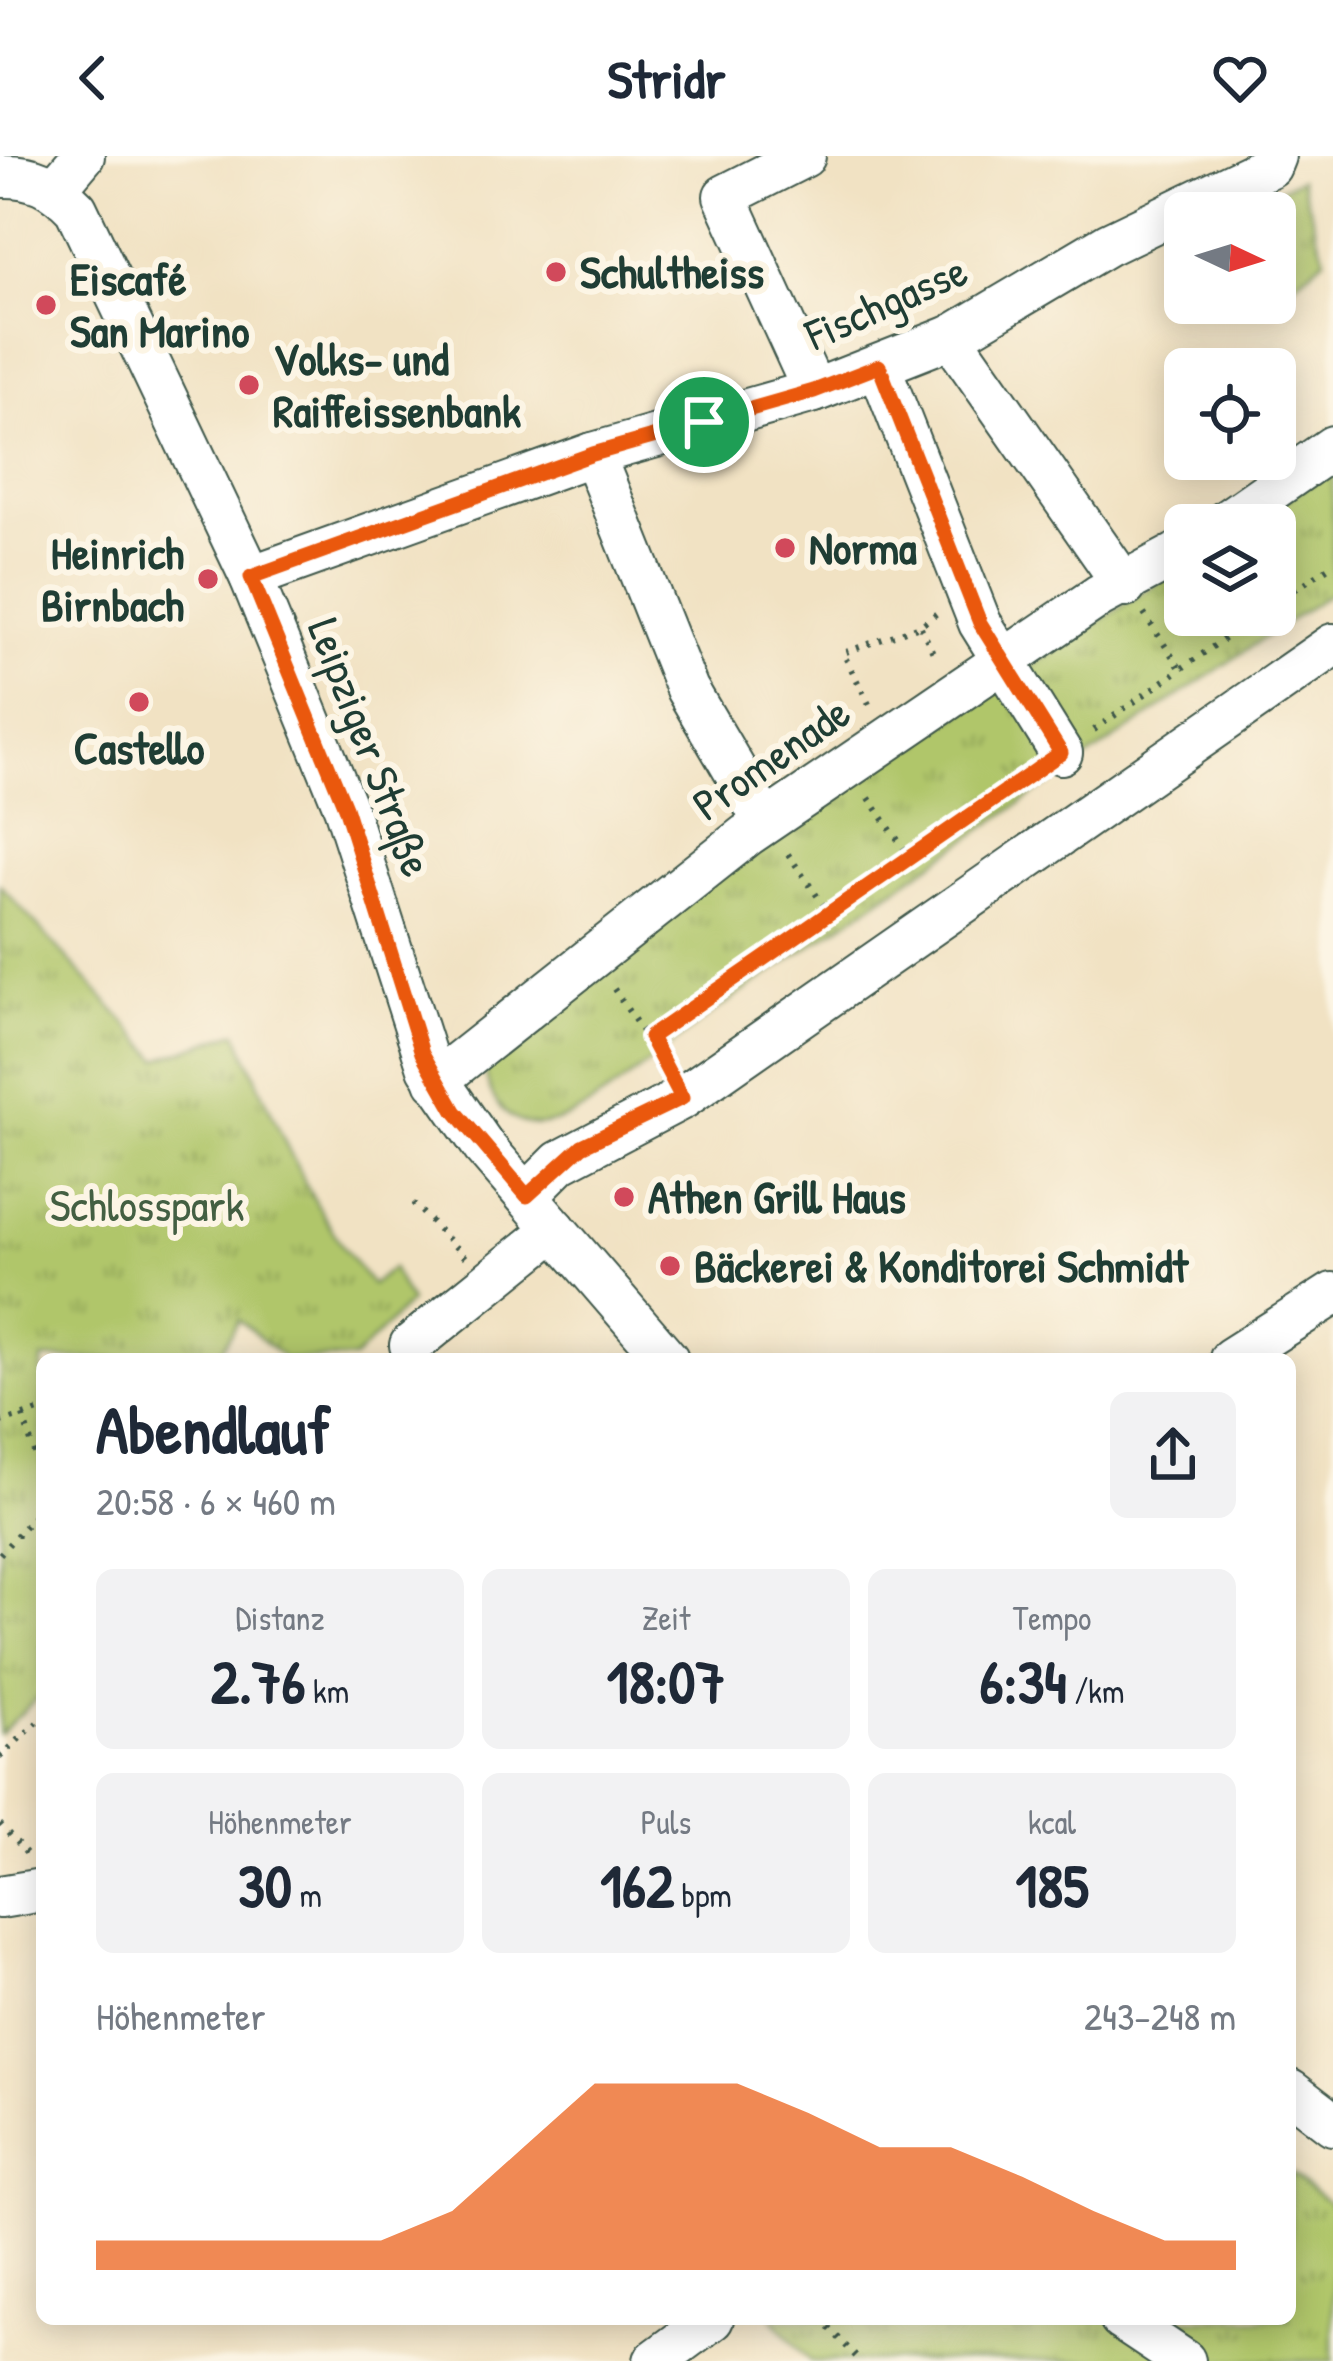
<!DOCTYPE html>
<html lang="de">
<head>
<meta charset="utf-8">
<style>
	body { margin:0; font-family:"Patrick Hand",sans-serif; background:#f2f2f3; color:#1f2937; height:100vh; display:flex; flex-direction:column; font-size:45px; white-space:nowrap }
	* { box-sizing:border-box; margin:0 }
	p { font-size:39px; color:#747a83 }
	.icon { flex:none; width:66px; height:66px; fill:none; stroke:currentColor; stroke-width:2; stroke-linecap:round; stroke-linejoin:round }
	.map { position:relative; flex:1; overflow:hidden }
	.sheet { position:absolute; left:36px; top:1197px; width:1260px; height:972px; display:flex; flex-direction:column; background:#fff; border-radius:18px; box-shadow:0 6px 30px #0003 }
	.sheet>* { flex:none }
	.needle { width:78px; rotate:94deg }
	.tools { position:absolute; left:1164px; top:36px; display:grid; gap:24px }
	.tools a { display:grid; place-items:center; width:132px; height:132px; border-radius:18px; background:#fff; box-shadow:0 6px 30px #0003; font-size:60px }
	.pin { position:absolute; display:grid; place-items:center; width:102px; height:102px; color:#fff; margin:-51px; border:6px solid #fff; border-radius:50%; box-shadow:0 3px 12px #0007 }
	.round { display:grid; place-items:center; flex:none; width:126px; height:126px; border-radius:18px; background:#f2f2f3 }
	.overview { display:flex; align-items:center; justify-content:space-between; height:204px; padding:0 60px }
	h1 { font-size:66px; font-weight:700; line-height:90px }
	.metrics { display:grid; grid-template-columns:repeat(3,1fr); gap:18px; height:204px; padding:12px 60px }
	.metrics div { display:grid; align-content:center; border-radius:18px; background:#f2f2f3; text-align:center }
	.metrics b { font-size:60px; font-weight:700 }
	.metrics small { font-size:33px; font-weight:400 }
	.metrics p { font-size:33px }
	.chart { height:336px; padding:24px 60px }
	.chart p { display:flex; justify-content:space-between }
	.chart svg { width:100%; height:216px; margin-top:12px; fill:#ea580c; opacity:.7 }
	header { display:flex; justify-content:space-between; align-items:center; height:156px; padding:0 60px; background:#fff; font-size:54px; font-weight:700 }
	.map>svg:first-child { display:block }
</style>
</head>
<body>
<header><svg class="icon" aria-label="back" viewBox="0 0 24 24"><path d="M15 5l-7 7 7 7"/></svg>Stridr<svg class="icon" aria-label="heart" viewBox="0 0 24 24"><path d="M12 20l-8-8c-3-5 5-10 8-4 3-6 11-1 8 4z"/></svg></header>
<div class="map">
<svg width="1333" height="2205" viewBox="0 0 1333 2205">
	<defs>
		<pattern id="park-tufts" width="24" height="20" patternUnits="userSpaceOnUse" patternTransform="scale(3)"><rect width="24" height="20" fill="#b0c66a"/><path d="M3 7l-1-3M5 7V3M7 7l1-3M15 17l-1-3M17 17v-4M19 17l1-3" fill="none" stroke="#8fa258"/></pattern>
	</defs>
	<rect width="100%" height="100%" fill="#fcf5e5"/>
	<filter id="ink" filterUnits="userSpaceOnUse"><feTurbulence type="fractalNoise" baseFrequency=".00833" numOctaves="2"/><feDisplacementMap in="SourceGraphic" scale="24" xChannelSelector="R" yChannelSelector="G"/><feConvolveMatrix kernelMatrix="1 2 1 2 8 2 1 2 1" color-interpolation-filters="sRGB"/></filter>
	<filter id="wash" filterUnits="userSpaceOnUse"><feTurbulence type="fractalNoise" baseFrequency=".004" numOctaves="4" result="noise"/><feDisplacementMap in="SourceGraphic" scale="48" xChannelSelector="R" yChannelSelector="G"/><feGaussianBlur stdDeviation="2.7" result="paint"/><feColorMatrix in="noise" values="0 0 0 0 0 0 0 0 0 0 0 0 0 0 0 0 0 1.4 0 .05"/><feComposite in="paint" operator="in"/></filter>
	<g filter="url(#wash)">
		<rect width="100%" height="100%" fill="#f1e2c3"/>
		<!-- park -->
		<g fill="url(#park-tufts)" stroke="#68824f" stroke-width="3">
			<path d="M1300,23L1325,102L1275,143V57H1228Z"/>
			<path d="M1333,313V435C1129,573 926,712 722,850C678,880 597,957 550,967C511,976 488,945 485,911L663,753L1185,409V459H1275V369H1247Z"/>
			<path d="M0,729L159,903L237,876C273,962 312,1058 372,1129L392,1112L410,1146L354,1203H285L239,1164L216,1203H42V1537L0,1578Z"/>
			<path d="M1290,2017L1333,2051V2205H811L773,2163H1290Z"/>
		</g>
	</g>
	<g filter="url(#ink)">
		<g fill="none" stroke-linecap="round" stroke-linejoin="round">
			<defs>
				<g id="minor">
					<path d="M804,0L725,40L814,235"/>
					<path d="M0,20C34,19 53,29 76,53L251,421L345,651L429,912L484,991L667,1203"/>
					<path d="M56,32L83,0"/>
					<path d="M951,181L1125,430"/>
					<path d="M879,210L980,467L1061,597"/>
					<path d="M593,298L687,533L765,666"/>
					<path d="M1221,369L1333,291"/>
					<path d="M251,421L593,298L814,235L951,181L1108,88L1270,10L1274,0"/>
					<path d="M436,925L747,679L1099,440L1185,394"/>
					<path d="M527,1039L560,1006L682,942L1333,489"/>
					<path d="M411,1189L555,1073"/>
					<path d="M1231,1203L1333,1138"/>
					<path d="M0,1741L42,1734"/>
					<path d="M1290,1935L1333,1968"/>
					<path d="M1121,2163L1184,2205"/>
					<path d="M655,2205L712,2163"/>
				</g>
			</defs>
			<!-- minor casing -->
			<use href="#minor" stroke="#3e5649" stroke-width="46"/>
			<!-- path -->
			<g stroke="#3e5649" stroke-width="6" stroke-dasharray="3 9" stroke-linecap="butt">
				<path d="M1275,447L1333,408"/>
				<path d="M1144,458L1180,512"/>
				<path d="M921,471L936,503"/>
				<path d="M869,548L843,497L920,470L937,457"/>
				<path d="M1094,574L1258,459"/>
				<path d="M869,642L909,700"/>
				<path d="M788,698L827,754"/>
				<path d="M614,833L663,907"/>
				<path d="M649,881L1029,619"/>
				<path d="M413,1047L465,1101"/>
				<path d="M23,1260L42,1254"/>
				<path d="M0,1266L23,1260L42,1323"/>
				<path d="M0,1398L42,1351"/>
				<path d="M0,1601L42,1562"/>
				<path d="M0,1668L26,1697"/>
				<path d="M821,2163L860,2205"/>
			</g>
			<!-- minor -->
			<use href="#minor" stroke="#fff" stroke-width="42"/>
		</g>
	</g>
	<g fill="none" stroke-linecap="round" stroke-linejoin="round" filter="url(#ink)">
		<defs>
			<path id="route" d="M879,210L980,467L1061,597L650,881L682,942L582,990L527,1040L455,955L422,897L345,651L251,421L593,298L814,235Z"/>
		</defs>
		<!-- route casing -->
		<use href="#route" stroke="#fff" stroke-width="24"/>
		<!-- route -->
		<use href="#route" stroke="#ea580c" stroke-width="15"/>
	</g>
	<!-- markers -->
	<g fill="#d1495b" stroke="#fcf5e5" stroke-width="4.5">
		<circle cx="556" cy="116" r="12"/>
		<circle cx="46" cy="149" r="12"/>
		<circle cx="249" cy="229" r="12"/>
		<circle cx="785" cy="392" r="12"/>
		<circle cx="208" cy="423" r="12"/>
		<circle cx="139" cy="546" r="12"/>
		<circle cx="624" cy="1041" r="12"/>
		<circle cx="670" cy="1110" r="12"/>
	</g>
	<g text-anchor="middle" stroke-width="12" stroke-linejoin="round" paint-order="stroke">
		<!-- poi labels -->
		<g font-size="45" font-weight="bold" fill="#1f3d34" stroke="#fcf5e5" text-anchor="start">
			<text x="580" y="132">Schultheiss</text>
			<text x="70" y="139">Eiscafé<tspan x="70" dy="52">San Marino</tspan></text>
			<text x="273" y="219">Volks- und<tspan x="273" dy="52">Raiffeissenbank</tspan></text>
			<text x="809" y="408">Norma</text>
			<text x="184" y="413" text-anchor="end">Heinrich<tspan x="184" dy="52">Birnbach</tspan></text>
			<text x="139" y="608" text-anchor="middle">Castello</text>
			<text x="648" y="1057">Athen Grill Haus</text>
			<text x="694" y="1126">Bäckerei &amp; Konditorei Schmidt</text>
		</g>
		<!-- street labels -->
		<g font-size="45" fill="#1f3d34" stroke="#fcf5e5">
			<text transform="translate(886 146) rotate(-24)" y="16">Fischgasse</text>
			<text transform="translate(371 591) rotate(69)" y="16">Leipziger Straße</text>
			<text transform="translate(771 602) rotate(-35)" y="16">Promenade</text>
		</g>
		<!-- park labels -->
		<g font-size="45" fill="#435f42" stroke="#fcf5e5">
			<text x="147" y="1065">Schlosspark</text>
		</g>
	</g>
</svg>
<div class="tools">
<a><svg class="needle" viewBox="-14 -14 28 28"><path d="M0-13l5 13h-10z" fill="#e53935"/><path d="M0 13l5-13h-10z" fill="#747a83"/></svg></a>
<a><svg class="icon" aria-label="locate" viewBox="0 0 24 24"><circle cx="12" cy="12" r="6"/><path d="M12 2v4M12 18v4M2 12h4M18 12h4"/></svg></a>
<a><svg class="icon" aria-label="layers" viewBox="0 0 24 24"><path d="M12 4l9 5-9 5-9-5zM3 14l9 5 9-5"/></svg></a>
</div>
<div class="pin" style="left:704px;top:266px;background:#1e9e55"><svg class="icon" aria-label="arrive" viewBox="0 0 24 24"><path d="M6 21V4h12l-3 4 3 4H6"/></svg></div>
<section class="sheet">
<div class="overview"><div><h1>Abendlauf</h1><p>20:58 · 6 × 460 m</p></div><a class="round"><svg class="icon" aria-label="share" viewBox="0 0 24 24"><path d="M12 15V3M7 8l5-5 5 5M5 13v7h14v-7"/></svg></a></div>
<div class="metrics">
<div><p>Distanz</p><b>2.76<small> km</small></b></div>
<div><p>Zeit</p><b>18:07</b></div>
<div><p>Tempo</p><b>6:34<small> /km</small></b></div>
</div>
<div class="metrics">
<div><p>Höhenmeter</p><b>30<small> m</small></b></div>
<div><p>Puls</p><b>162<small> bpm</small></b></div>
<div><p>kcal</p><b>185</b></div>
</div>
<div class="chart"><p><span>Höhenmeter</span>243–248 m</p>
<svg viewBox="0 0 160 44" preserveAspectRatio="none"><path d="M0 44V38L10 38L20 38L30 38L40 38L50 32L60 19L70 6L80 6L90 6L100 12L110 19L120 19L130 25L140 32L150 38L160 38V44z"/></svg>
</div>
</section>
</div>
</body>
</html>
